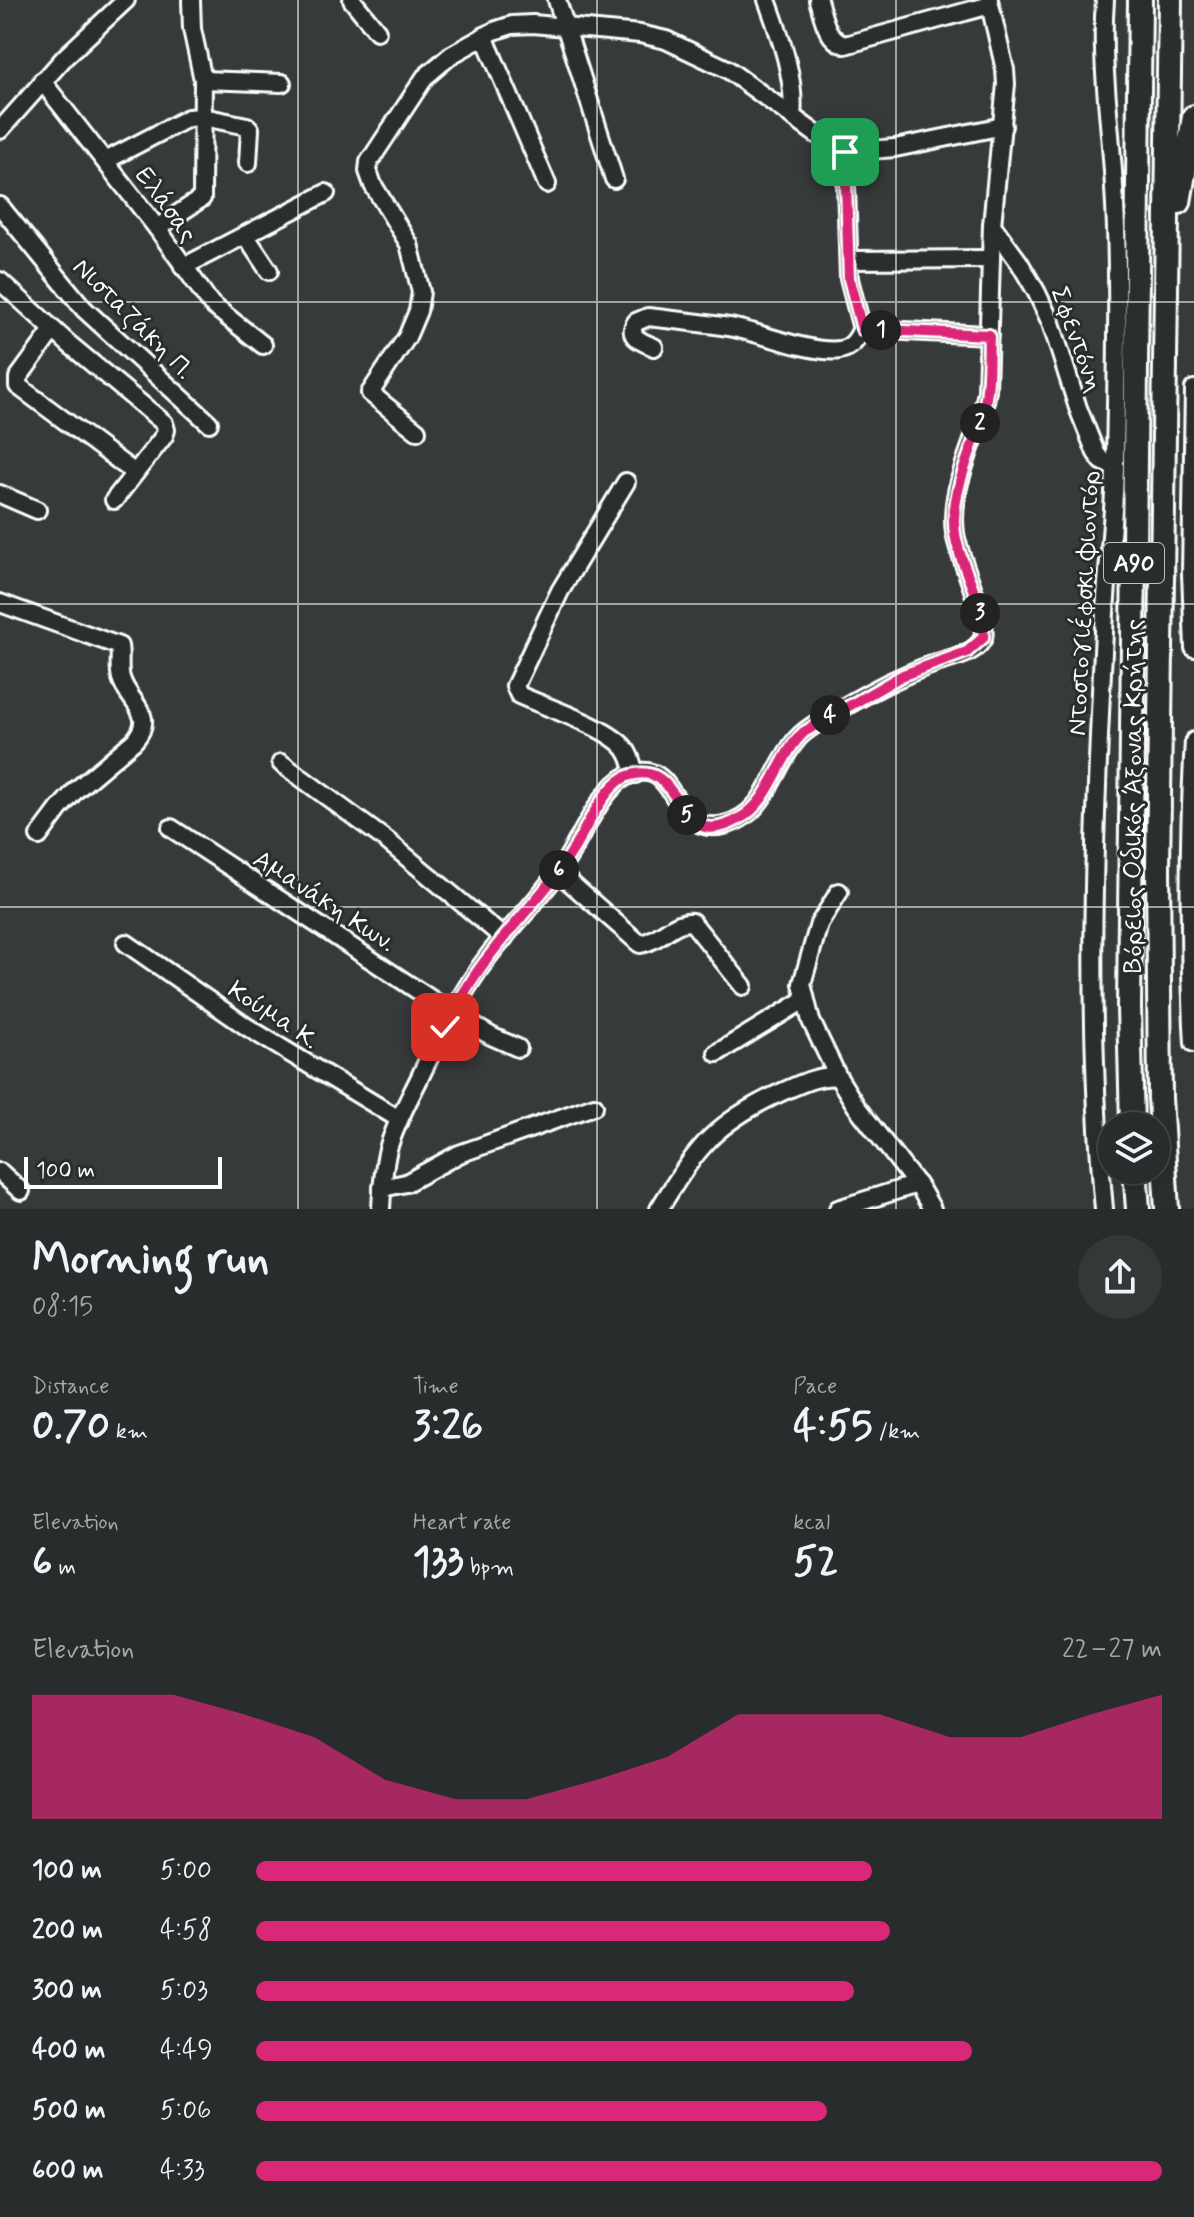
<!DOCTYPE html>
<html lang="en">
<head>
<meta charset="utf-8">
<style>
	body { margin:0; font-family:Mynerve,sans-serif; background:#353838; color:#f1f3f6; height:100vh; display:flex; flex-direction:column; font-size:30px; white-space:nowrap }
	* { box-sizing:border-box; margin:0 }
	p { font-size:26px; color:#a5a7a9 }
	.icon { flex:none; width:44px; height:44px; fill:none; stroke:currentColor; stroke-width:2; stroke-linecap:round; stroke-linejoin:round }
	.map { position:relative; height:1209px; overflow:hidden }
	.panel { display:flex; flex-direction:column; background:#292c2c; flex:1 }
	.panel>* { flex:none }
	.tools { position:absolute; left:1098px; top:1112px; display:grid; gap:16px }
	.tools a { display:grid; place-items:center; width:72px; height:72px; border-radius:50%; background:#292c2c; box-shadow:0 4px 12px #0003,0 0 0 2px #454848; font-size:40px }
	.scale { position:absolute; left:24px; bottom:20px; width:198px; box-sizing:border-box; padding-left:8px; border:4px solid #fff; border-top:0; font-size:22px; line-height:28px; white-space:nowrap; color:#fff; -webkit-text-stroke:6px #2a2d2e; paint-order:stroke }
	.pin { position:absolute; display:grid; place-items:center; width:68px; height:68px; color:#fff; margin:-34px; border-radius:16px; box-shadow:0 4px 12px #0006 }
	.km { position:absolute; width:40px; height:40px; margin:-20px; border-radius:50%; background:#222; color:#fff; font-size:22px; line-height:40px; text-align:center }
	.round { display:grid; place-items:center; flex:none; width:84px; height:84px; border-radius:42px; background:#353838 }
	.summary { display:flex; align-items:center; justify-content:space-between; height:136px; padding:0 32px }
	h1 { font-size:44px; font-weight:800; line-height:60px }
	.figures { display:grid; grid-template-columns:repeat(3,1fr); gap:12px; height:136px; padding:8px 32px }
	.figures div { display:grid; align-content:center }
	.figures b { font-size:40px; font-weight:800 }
	.figures small { font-size:22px; font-weight:400 }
	.figures p { font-size:22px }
	.chart { height:224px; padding:16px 32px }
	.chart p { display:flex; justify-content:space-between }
	.chart svg { width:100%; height:144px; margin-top:8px; fill:#db2777; opacity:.7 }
	ul { padding:0 32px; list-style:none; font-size:26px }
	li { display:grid; grid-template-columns:128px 96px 1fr; align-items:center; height:60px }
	li i { height:20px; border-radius:10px; background:#db2777 }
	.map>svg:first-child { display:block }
</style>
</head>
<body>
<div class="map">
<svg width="1194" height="1209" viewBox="0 0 1194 1209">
	<rect width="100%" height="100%" fill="#373a3b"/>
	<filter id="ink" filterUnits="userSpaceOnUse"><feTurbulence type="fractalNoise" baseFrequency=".0125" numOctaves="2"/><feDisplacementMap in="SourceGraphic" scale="16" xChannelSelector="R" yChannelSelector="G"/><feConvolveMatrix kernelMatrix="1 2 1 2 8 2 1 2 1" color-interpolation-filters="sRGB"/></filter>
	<g filter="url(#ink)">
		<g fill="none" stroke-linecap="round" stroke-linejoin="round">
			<!-- minor-tunnel -->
			<path stroke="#4b4e4f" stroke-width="16" stroke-dasharray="16 8" stroke-linecap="butt" d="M1121,571L1178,573"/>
			<defs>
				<g id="minor">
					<path d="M352,0L377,31"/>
					<path d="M557,0L614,179"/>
					<path d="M767,0C780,36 796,78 792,117"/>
					<path d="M818,0C823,16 826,40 845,45L990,5"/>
					<path d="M484,36L547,184"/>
					<path d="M203,80L282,83"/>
					<path d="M42,81L157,228L211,304L263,345"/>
					<path d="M0,130L65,57L126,0"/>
					<path d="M845,152L849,279L862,329"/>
					<path d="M105,161L188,118L203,117L247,126L250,129L248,163"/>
					<path d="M0,206L84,309L209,423"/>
					<path d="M992,225L1019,262L1036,291L1051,323L1078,408L1096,453L1102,461L1115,468"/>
					<path d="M157,228L202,198L203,80L192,29L191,0"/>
					<path d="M245,235L269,271"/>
					<path d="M849,260L991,259"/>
					<path d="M183,267L326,193"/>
					<path d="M0,281L69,344L164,423L166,430L164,436L114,500"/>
					<path d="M53,330L18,378V386L135,473"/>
					<path d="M654,347C642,342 626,337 636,322L648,317C675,320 702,323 729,327C760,332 810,354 840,350C852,348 857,339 862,329L989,335"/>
					<path d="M1194,389L1191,573L1194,648"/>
					<path d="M417,431L370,393L407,337L418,311L421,292L409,244L373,185L368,171L369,162L425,77L451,55L494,31L512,25L533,24L640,34L666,40L727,69L816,134L845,152L895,148L1003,126"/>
					<path d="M626,482L560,591L515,686L519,695C545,707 611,728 626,750C631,757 633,766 635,774"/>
					<path d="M0,494L37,510"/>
					<path d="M0,603L119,646C121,656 118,668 121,678C128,703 158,714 134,741L76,790L59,809L39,836"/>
					<path d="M1194,741C1188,842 1188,942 1194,1043"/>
					<path d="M281,763L386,840L504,938"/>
					<path d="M171,828L452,1013L491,1036L518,1048"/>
					<path d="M558,872L640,944C659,942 673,920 692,922L743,986"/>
					<path d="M126,943L247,1027L399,1119"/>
					<path d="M717,1053L804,1000"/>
					<path d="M838,1077L856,1106L921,1190L932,1209"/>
					<path d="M0,1172L21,1191"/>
					<path d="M382,1188L406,1183L459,1154L594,1106"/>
					<path d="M381,1209C382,1188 383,1169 388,1149C395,1125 407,1103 418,1081C439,1037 460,993 490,954C514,924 541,897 563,865C580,841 601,788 627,776C680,752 668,838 724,825C767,815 772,768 797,739C806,728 820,722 832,714C871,691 909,670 953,658C964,655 978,649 983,638C989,620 958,557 955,533C948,484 980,437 987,391L992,225L1006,84L1005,70L989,0"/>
					<path d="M659,1209C698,1146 715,1122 784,1091C800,1084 820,1074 838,1077L811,1021L802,984L819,924L839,892"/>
					<path d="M838,1209L917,1184"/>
					<path d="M1104,1209C1086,1017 1094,824 1104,632C1106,577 1114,523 1115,468C1116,375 1120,281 1114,188C1111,126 1100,62 1105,0"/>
				</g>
				<g id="highway">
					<path d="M1179,202L1194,117"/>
					<path d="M1132,1126L1129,1007L1140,0"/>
					<path d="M1135,1170L1138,1209"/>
					<path d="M1167,1209L1160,1098L1158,868L1170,0"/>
				</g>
			</defs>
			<!-- minor casing -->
			<use href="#minor" stroke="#fff" stroke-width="22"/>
			<!-- highway casing -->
			<use href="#highway" stroke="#fff" stroke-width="28"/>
			<!-- minor -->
			<use href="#minor" stroke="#2a2d2e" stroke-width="16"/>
			<!-- highway -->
			<use href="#highway" stroke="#2a2d2e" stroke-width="22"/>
		</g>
	</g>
	<g fill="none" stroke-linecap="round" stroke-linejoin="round" filter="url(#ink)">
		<defs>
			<path id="route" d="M445,1027C458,1002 472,977 490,955C517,919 549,889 573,850C586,829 606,781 631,775C686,759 673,857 739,819C773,800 777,757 804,732L903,675L967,652L983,638C988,604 953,559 954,520C955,481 975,445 984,408C990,384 988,359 989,335L862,329L849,279L845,152"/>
		</defs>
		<!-- route casing -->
		<use href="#route" stroke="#fff" stroke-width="16"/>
		<!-- route -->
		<use href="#route" stroke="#db2777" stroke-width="10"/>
	</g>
	<!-- grid -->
	<path fill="none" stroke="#fff" stroke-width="2" stroke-opacity="0.55" d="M298,0V1209M597,0V1209M896,0V1209M0,302H1194M0,604H1194M0,907H1194"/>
	<g text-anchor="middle" stroke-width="6" stroke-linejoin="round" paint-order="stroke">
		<!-- shield labels -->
		<rect fill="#2a2d2e" stroke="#bfc0c0" stroke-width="2" x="1104" y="543" width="60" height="40" rx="6"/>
		<g font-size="24" font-weight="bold" fill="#fff">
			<text x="1134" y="571">Α90</text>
		</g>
		<!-- street labels -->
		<g font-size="26" fill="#fff" stroke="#2a2d2e">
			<text transform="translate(167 204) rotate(54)" y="9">Ελάσας</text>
			<text transform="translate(134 318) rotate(45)" y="9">Νισταζάκη Π.</text>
			<text transform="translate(1078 339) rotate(70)" y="9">Σφεντόνη</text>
			<text transform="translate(1083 603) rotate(-87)" y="9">Ντοστογιέφσκι Φιοντόρ</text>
			<text transform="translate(1132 796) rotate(-90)" y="9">Βόρειος Οδικός Άξονας Κρήτης</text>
			<text transform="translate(325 900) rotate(33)" y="9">Αμανάκη Κων.</text>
			<text transform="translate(274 1014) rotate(33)" y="9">Κούμα Κ.</text>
		</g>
	</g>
</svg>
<div class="tools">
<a><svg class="icon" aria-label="layers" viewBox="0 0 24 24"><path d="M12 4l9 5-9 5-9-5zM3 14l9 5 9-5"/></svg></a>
</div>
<div class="scale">100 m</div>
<div class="pin" style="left:845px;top:152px;background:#1e9e55"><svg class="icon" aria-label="arrive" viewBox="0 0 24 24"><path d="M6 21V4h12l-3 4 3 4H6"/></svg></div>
<div class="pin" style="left:445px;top:1027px;background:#d93025"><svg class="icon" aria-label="check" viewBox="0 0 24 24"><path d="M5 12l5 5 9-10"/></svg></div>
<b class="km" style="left:881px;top:330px">1</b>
<b class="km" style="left:980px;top:423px">2</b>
<b class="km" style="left:980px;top:613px">3</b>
<b class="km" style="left:830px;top:715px">4</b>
<b class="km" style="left:687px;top:815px">5</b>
<b class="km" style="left:559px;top:870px">6</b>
</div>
<section class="panel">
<div class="summary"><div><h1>Morning run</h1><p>08:15</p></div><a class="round"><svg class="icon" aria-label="share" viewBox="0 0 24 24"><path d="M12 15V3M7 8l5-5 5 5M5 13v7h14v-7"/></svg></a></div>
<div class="figures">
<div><p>Distance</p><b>0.70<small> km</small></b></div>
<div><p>Time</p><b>3:26</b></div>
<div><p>Pace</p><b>4:55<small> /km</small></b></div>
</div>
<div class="figures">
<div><p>Elevation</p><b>6<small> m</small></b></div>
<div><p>Heart rate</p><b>133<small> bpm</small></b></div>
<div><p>kcal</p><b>52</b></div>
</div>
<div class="chart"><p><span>Elevation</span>22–27 m</p>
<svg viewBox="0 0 160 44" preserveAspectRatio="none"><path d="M0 44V6L10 6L20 6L30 12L40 19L50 32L60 38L70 38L80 32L90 25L100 12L110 12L120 12L130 19L140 19L150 12L160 6V44z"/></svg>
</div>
<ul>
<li><b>100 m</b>5:00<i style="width:68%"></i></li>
<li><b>200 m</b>4:58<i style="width:70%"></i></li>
<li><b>300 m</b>5:03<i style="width:66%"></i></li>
<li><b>400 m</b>4:49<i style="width:79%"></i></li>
<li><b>500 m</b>5:06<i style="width:63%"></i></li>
<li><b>600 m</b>4:33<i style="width:100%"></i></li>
</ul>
</section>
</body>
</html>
